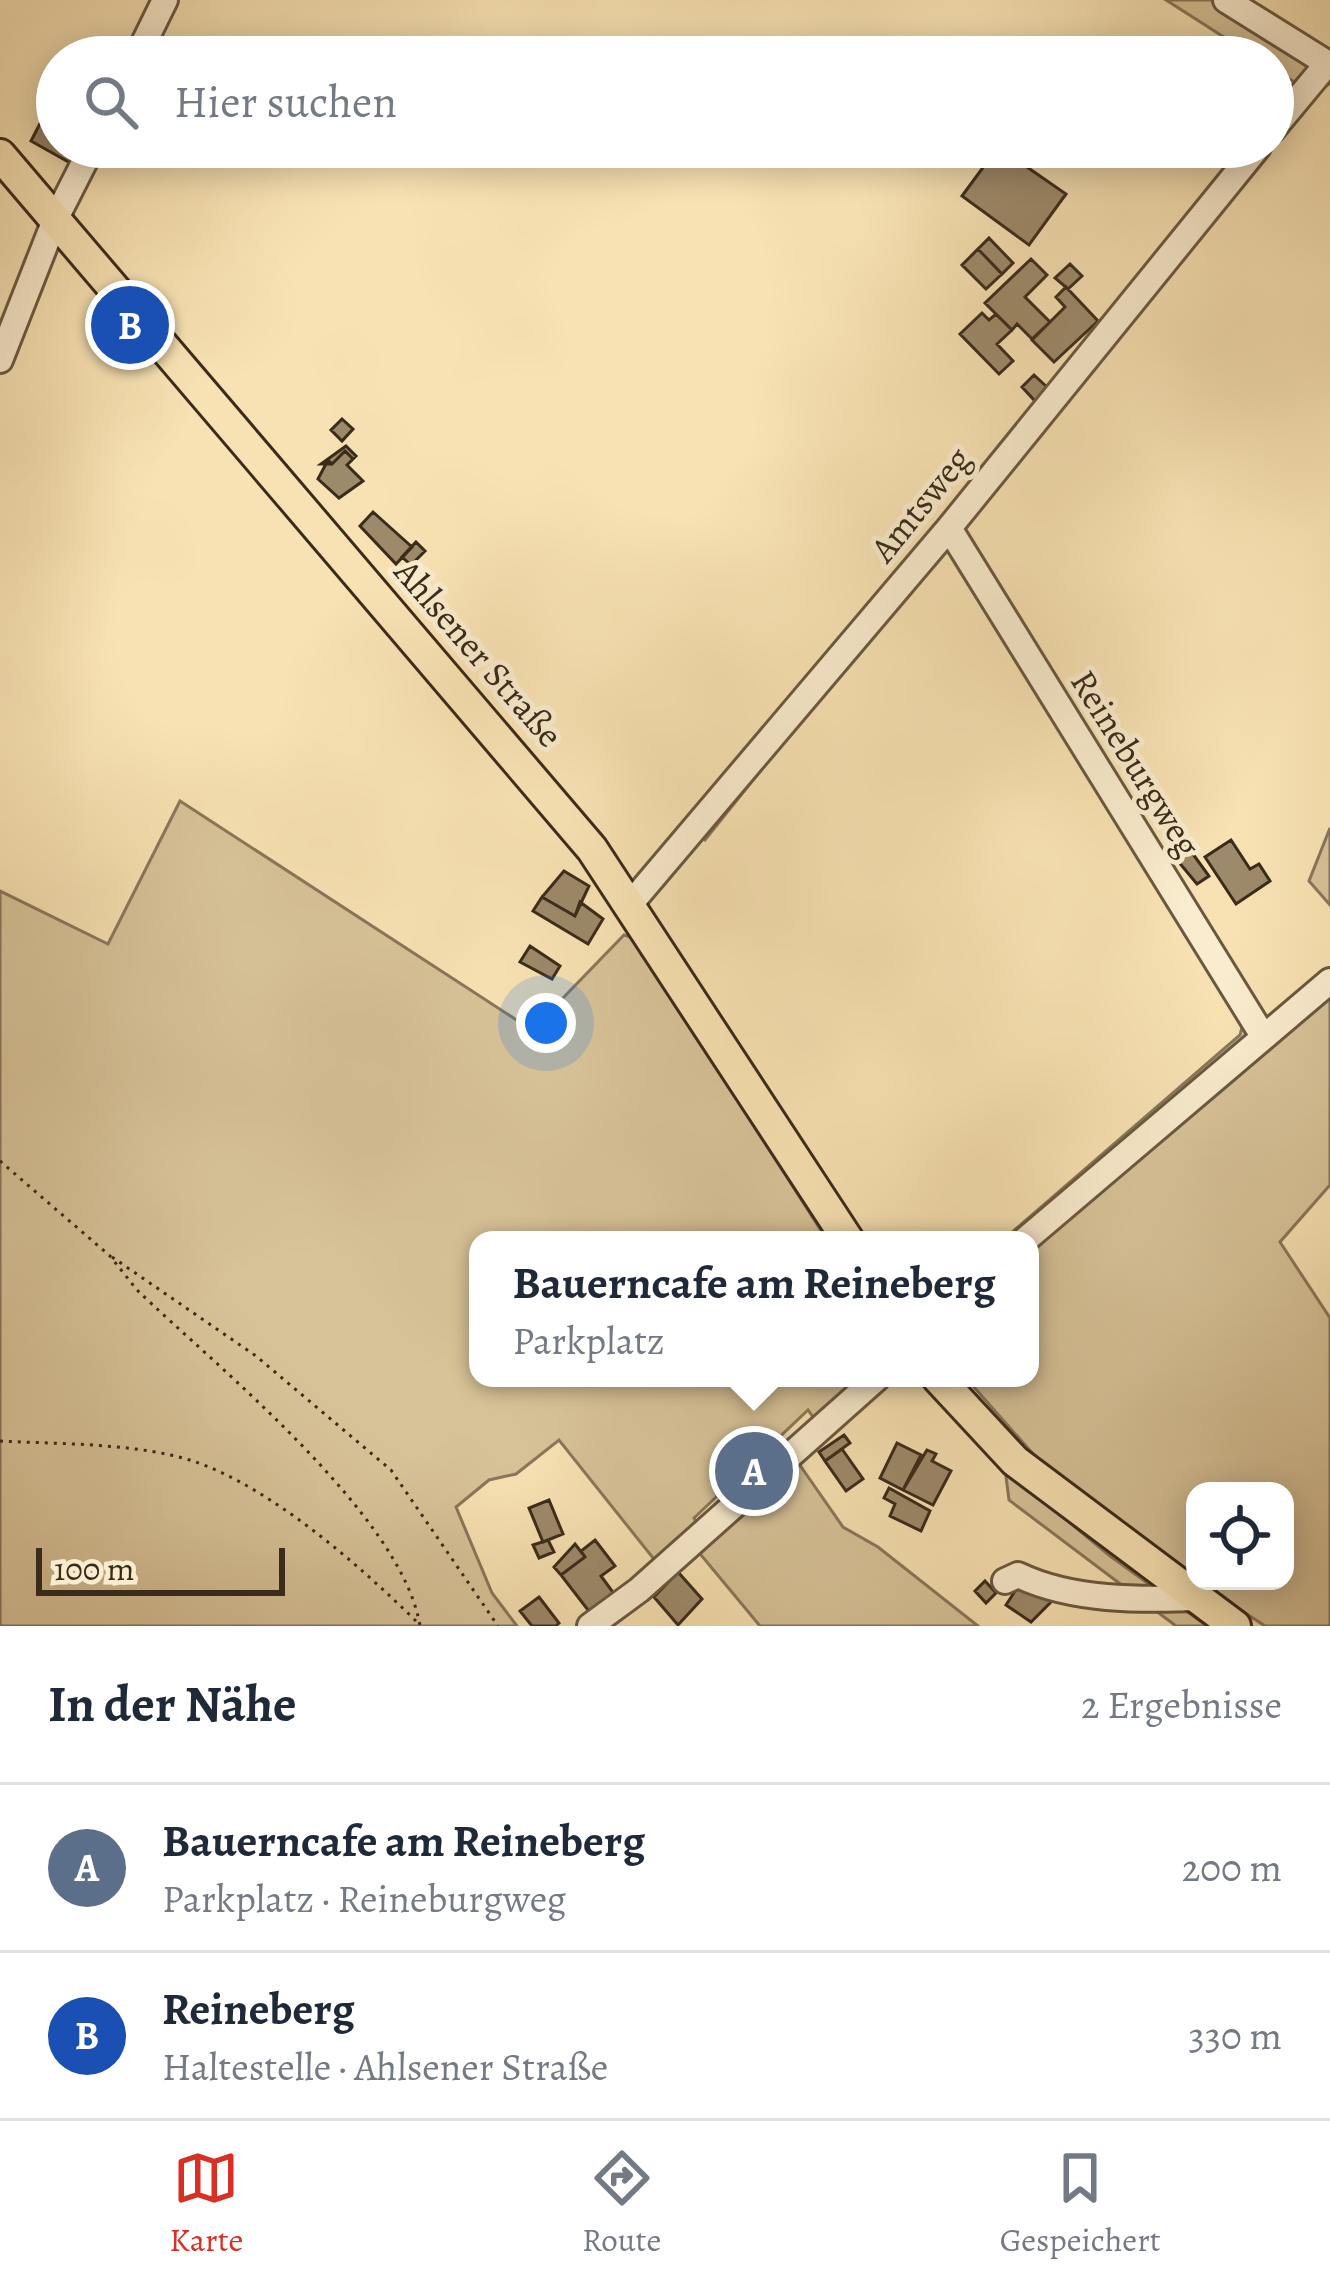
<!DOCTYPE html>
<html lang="de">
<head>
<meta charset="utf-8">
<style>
  body { margin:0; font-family:Alegreya,serif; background:#f6f6f7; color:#1f2937 }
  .controls { position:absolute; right:36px; bottom:36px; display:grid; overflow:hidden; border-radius:24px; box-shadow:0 6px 30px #0003 }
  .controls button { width:108px; height:108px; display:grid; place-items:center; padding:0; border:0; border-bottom:3px solid #e0e1e3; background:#fff; color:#1f2937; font:60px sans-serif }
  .scale { position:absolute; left:36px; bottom:30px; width:249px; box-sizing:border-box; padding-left:12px; border:6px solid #3a2b1a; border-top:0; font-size:33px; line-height:42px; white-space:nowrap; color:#3a2b1a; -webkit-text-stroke:9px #faecce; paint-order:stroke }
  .you { position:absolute; left:546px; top:1023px; width:42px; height:42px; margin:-30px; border:9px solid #fff; border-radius:50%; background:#1a73e8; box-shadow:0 0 0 18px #1a73e833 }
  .badge { display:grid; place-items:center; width:78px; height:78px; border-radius:50%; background:#d93025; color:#fff; font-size:39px; font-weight:700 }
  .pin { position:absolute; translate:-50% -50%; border:6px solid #fff; box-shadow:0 3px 12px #0006 }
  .popup { position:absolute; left:469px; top:1231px; width:570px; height:156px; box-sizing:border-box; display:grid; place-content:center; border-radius:24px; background:#fff; filter:drop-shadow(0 3px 9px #0005); font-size:39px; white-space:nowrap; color:#747a83 }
  .popup b { font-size:45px; color:#1f2937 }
  .popup::after { content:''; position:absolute; left:50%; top:100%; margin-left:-24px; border:24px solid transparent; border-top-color:#fff }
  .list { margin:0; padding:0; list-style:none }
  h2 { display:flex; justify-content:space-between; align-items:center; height:156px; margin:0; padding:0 48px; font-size:51px }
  h2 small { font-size:39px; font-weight:400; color:#747a83 }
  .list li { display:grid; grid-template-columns:78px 1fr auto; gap:36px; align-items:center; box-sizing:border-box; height:168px; padding:0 48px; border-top:3px solid #e0e1e3 }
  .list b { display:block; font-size:45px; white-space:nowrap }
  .list p { margin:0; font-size:39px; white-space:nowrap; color:#747a83 }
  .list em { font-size:39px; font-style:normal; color:#747a83 }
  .icon { flex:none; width:66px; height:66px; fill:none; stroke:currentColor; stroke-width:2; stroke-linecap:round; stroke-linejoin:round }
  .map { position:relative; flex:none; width:1330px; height:1626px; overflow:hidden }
  .search { position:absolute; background:#fff; box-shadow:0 6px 30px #0003; left:36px; right:36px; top:36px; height:132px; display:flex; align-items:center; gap:30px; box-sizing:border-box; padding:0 42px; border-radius:66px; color:#747a83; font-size:45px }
  .sheet { height:492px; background:#fff }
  nav { display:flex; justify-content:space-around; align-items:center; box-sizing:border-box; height:168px; border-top:3px solid #e0e1e3; background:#fff; font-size:33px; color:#747a83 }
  nav a { display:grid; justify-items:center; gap:6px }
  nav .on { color:#d93025 }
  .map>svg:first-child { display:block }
  .green { fill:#d8c399; stroke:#89775a; stroke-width:3 }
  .building { fill:#9d8a6a; stroke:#3a2b1a; stroke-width:3 }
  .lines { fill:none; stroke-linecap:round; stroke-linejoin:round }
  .minor-casing { stroke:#6a5940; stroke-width:30 }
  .major-casing { stroke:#3a2b1a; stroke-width:36 }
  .path { stroke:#3a2b1a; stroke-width:3; stroke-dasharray:3 6; stroke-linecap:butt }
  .minor { stroke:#faecce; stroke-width:24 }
  .major { stroke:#f8e2b3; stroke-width:30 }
  .labels { text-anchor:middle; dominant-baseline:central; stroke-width:10; stroke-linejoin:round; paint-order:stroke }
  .street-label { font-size:36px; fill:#3a2b1a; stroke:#faecce }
</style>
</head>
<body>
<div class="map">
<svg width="1330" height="1626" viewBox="0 0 1330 1626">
  <rect width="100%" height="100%" fill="#f8e2b3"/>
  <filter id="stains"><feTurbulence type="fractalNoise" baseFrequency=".00167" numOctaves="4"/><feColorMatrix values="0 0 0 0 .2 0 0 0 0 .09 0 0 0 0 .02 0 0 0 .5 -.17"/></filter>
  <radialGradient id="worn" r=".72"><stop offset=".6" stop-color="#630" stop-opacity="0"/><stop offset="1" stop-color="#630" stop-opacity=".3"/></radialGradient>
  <path class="green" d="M1166,0H1246L1330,52V84L1322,87L1273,146V114L1296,83L1273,69V57H1255Z
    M1247,147H1272L963,521L960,535L1258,1012L1270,1019L1330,991V1185L1280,1242L1330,1318V1626H1265L1197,1581H1285V1491H1195V1580L1049,1472L966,1378H1030V1240H1003L1240,1035L1242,1027L954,549L945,546L935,553L705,840L690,829Z
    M180,801L532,1030L624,935L634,938L827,1240H478V1378H867L818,1424L808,1410L694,1518L700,1529L657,1563L559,1440L516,1474L489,1480L456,1507L492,1593L517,1626H0V891L108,944Z
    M1330,828V905L1309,881Z
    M797,1461L843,1527L878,1547L978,1626H760L696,1549Z
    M1005,1469L1110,1556L1207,1626H1176L1009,1500Z"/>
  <path class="building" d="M48,108L57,113V147H80L72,164L31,141Z
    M998,147L1066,194L1029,245L962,196Z
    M989,238L1013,263L1002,274L978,249Z
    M978,249L1002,274L986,289L962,265Z
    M1031,259L1047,275L1025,297L1050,322L1032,339L1017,324L1012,330L985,303Z
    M1070,264L1082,276L1068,289L1055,278Z
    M1066,287L1098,321L1054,362L1032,340L1065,307L1056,297Z
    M982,313L989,320L996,314L1012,330L997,344L1013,361L999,374L960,334Z
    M1034,375L1048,388L1035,401L1022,387Z
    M342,419L353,429L342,441L331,430Z
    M346,446L356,456L353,459L345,451L332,464H321Z
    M345,451L353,459L347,465L363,481L339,498L318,479L328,460L332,464Z
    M373,512L412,547L396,564L360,526Z
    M416,542L425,551L411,565L402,557Z
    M1184,836L1193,848L1175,861L1166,848Z
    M1231,840L1250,869L1259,864L1270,881L1236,904L1205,857Z
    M1190,850L1209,876L1197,884L1177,860Z
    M564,871L589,886L575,916L542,897Z
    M542,897L575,916L580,902L603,919L588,944L533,911Z
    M530,946L560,966L552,979L520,962Z
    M844,1435L850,1443L825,1461L819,1452Z
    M897,1443L921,1455L903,1490L880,1478Z
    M842,1449L863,1479L846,1491L825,1461Z
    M927,1450L936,1454L932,1461L951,1471L933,1505L903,1490Z
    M889,1488L930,1511L921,1531L890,1516L895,1504L884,1498Z
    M549,1500L563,1534L543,1542L529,1508Z
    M548,1540L554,1552L539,1558L533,1545Z
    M595,1540L615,1566L601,1576L615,1595L591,1614L561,1575L585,1557L581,1551Z
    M575,1544L585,1557L561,1575L554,1567Z
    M678,1572L702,1599L678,1625L654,1597Z
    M985,1581L996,1593L986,1603L975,1591Z
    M1021,1582L1051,1602L1031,1622L1006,1605Z
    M539,1597L559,1623L556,1626H532L520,1611Z"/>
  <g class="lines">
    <g class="minor-casing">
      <path id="minor" d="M1226,0L1330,65
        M137,57L165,0
        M1273,129L1327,64
        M0,360L55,220L92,147
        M949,528L1263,1036
        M632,902L949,528L1258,147
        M1025,1240L1330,981
        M1005,1581L1018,1575C1072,1601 1140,1600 1199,1598
        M590,1626L639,1590L877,1378"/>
    </g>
    <g class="major-casing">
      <path id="major" d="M0,155L592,849L848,1240
        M938,1378L1015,1461L1235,1626"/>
    </g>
    <path class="path" d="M0,1161L110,1256L137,1290C217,1367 402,1515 420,1626
      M112,1257L256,1356L391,1470L498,1626
      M0,1441C58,1444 119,1443 175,1456C258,1475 357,1563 417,1622"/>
    <use href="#minor" class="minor"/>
    <use href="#major" class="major"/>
  </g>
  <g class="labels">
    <g class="street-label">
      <text transform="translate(920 504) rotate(-51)">Amtsweg</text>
      <text transform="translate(479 653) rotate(49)">Ahlsener Straße</text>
      <text transform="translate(1136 763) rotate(58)">Reineburgweg</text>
    </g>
  </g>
  <rect width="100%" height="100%" filter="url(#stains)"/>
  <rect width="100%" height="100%" fill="url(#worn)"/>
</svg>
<div class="controls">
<button><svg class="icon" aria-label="locate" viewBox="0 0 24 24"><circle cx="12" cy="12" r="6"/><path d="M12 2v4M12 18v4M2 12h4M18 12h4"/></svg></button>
</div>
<div class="scale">100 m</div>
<div class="you"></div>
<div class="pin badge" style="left:754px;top:1471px;background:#5c6f8a">A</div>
<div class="popup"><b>Bauerncafe am Reineberg</b>Parkplatz</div>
<div class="pin badge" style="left:130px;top:325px;background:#1a4fb4">B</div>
<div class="search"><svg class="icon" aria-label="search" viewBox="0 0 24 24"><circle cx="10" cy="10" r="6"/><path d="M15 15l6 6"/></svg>Hier suchen</div>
</div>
<section class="sheet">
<h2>In der Nähe<small>2 Ergebnisse</small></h2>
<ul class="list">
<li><span class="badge" style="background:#5c6f8a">A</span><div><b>Bauerncafe am Reineberg</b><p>Parkplatz · Reineburgweg</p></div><em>200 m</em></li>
<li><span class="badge" style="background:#1a4fb4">B</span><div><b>Reineberg</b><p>Haltestelle · Ahlsener Straße</p></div><em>330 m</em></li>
</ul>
</section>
<nav>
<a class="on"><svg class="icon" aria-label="map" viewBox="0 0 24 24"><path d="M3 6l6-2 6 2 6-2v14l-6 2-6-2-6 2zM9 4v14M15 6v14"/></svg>Karte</a>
<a><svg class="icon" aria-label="directions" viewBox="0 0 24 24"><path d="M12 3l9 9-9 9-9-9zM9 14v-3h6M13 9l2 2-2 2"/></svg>Route</a>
<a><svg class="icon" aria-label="saved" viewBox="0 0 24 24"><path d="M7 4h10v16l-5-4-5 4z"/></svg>Gespeichert</a>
</nav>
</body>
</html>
